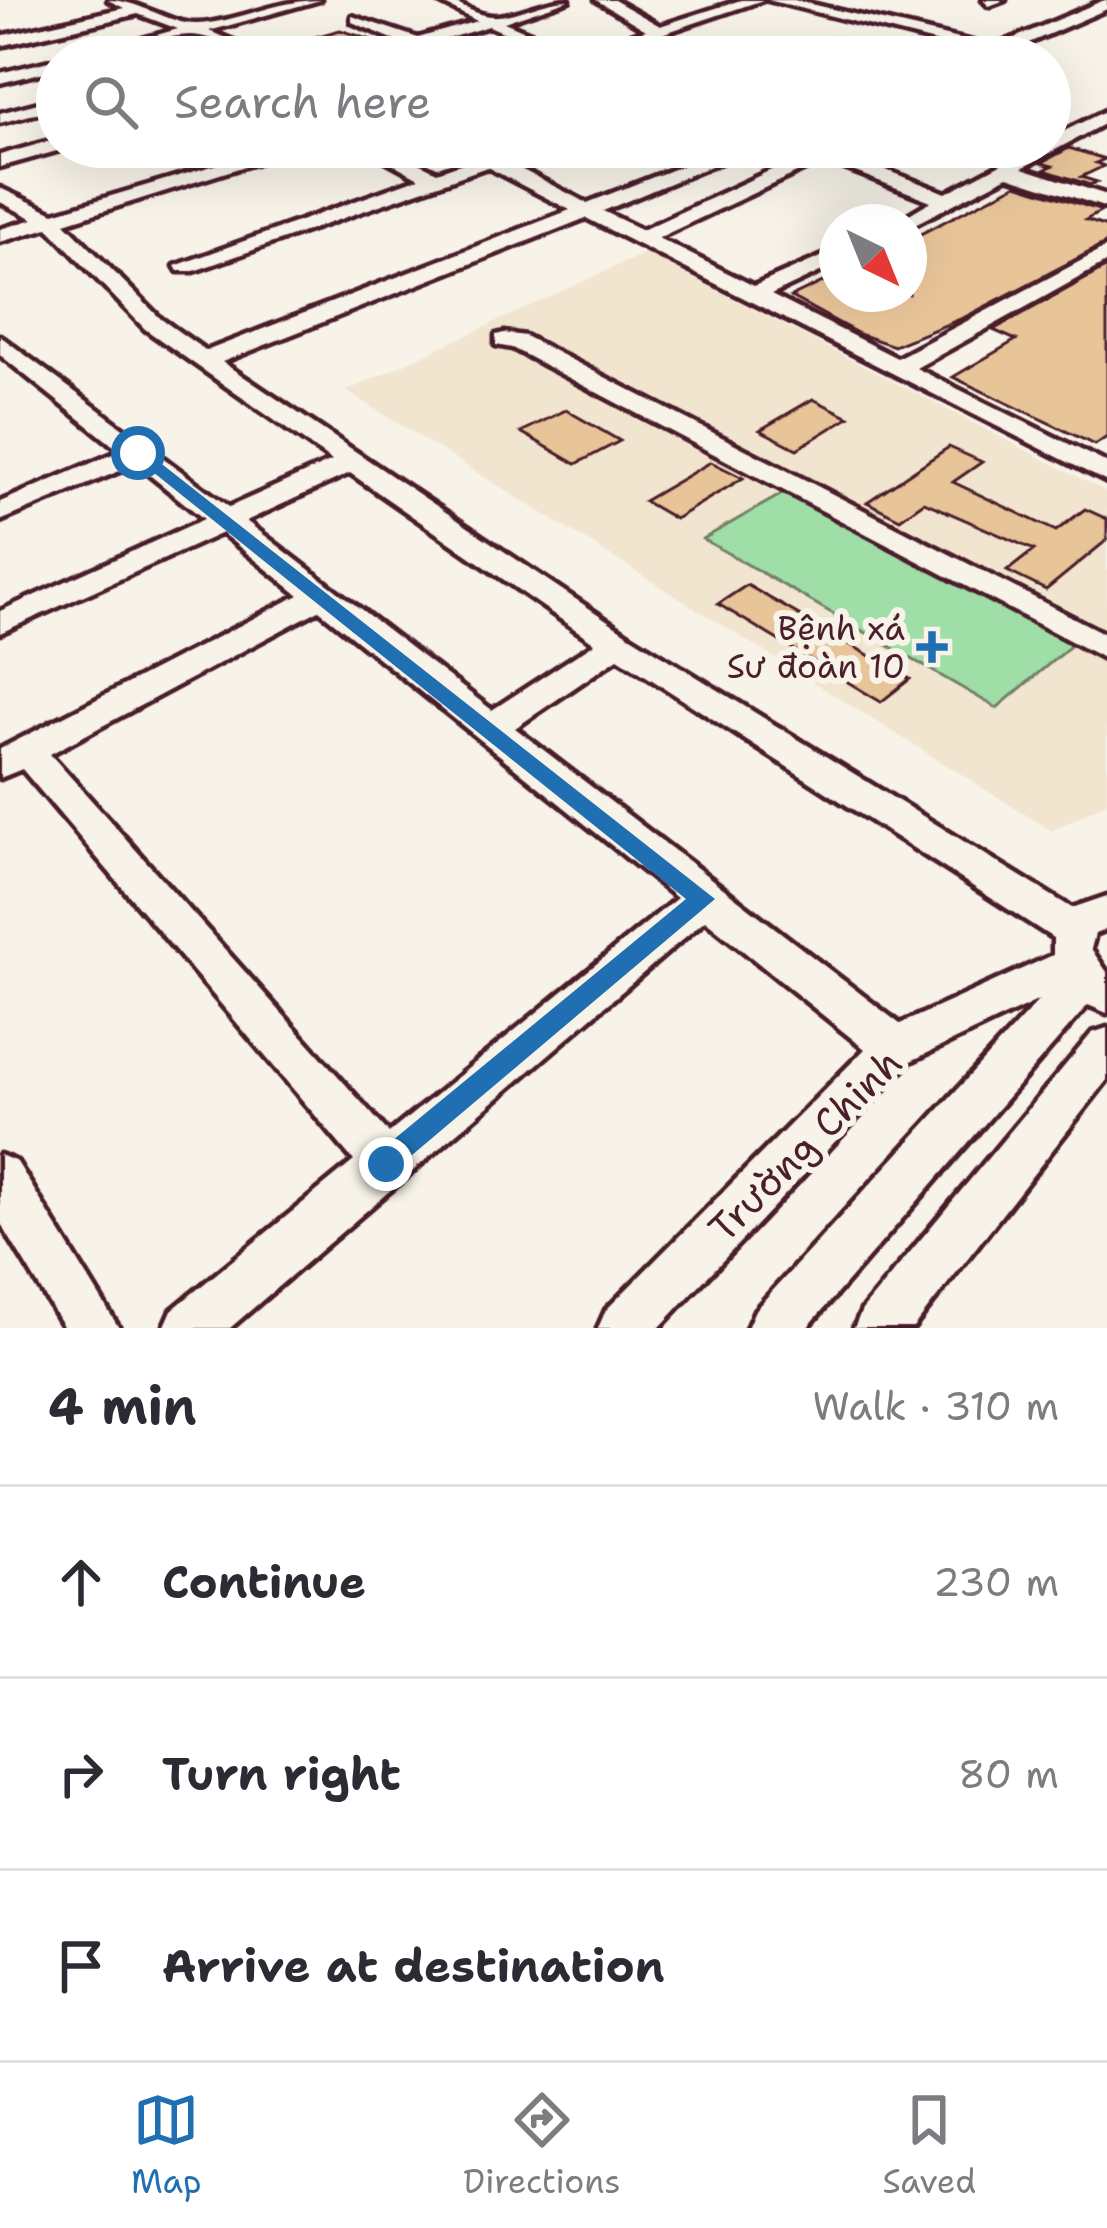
<!DOCTYPE html>
<html lang="en">
<head>
<meta charset="utf-8">
<style>
  body { margin:0; font-family:"Shantell Sans",sans-serif; background:#f7f7f7; color:#2b2b33 }
  .compass { position:absolute; left:819px; top:204px; width:108px; height:108px; border-radius:50%; background:#fff; box-shadow:0 12px 48px #0002; rotate:137deg }
  .stop { position:absolute; width:36px; height:36px; margin:-27px; border:9px solid #1f6fb2; border-radius:50%; background:#fff }
  .stop.end { background:#1f6fb2; border-color:#fff; box-shadow:0 3px 12px #0008 }
  .list { margin:0; padding:0; list-style:none }
  h2 { display:flex; justify-content:space-between; align-items:center; height:156px; margin:0; padding:0 48px; font-size:51px }
  h2 small { font-size:39px; font-weight:400; color:#7c7c81 }
  .list li { display:grid; grid-template-columns:78px 1fr auto; gap:36px; align-items:center; box-sizing:border-box; height:192px; padding:0 48px; border-top:3px solid #e1e1e2 }
  .list b { display:block; font-size:45px; white-space:nowrap }
  .list em { font-size:39px; font-style:normal; color:#7c7c81 }
  .icon { flex:none; width:66px; height:66px; fill:none; stroke:currentColor; stroke-width:2; stroke-linecap:round; stroke-linejoin:round }
  .map { position:relative; flex:none; width:1107px; height:1328px; overflow:hidden }
  .search { position:absolute; background:#fff; box-shadow:0 12px 48px #0002; left:36px; right:36px; top:36px; height:132px; display:flex; align-items:center; gap:30px; box-sizing:border-box; padding:0 42px; border-radius:66px; color:#7c7c81; font-size:45px }
  .sheet { height:732px; background:#fff }
  nav { display:flex; justify-content:space-around; align-items:center; box-sizing:border-box; height:168px; border-top:3px solid #e1e1e2; background:#fff; font-size:33px; color:#7c7c81 }
  nav a { display:grid; justify-items:center; gap:6px }
  nav .on { color:#1f6fb2 }
  .map>svg:first-child { display:block }
  .built { fill:#f2e5d0 }
  .green { fill:#9fdfa7; stroke:#747f69; stroke-width:3 }
  .building { fill:#e8c499; stroke:#4a1f2b; stroke-width:3 }
  .lines { fill:none; stroke-linecap:round; stroke-linejoin:round }
  .minor-casing { stroke:#4a1f2b; stroke-width:9 }
  .minor { fill:#f7f3e8; fill-rule:evenodd }
  .route { fill:#1f6fb2 }
  .poi-dot { fill:#1f6fb2; stroke:#f7f3e8; stroke-width:4.5 }
  .labels { text-anchor:middle; dominant-baseline:central; stroke-width:12; stroke-linejoin:round; paint-order:stroke }
  .poi-label { font-size:33px; fill:#4a1f2b; stroke:#f7f3e8; text-anchor:end }
  .near-street-label { font-size:39px; fill:#4a1f2b; stroke:#f7f3e8 }
</style>
</head>
<body>
<div class="map">
<svg width="1107" height="1328" viewBox="0 0 1107 1328">
  <rect width="100%" height="100%" fill="#f7f3e8"/>
  <filter id="ink" filterUnits="userSpaceOnUse"><feTurbulence type="fractalNoise" baseFrequency=".00833" numOctaves="2"/><feDisplacementMap in="SourceGraphic" scale="24" xChannelSelector="R" yChannelSelector="G"/><feConvolveMatrix kernelMatrix="1 2 1 2 8 2 1 2 1" color-interpolation-filters="sRGB"/></filter>
  <g filter="url(#ink)">
    <path class="built" d="M645,253L1107,492V802L1052,831L346,391Z"/>
    <path class="green" d="M789,490L1075,642L997,708L703,539Z"/>
    <path class="building" d="M340,30L384,44L358,57H276L268,50Z
      M1069,148L1105,159L1096,163L1104,166L1081,177L1097,182L1090,185L1044,170L1052,166L1041,163Z
      M1017,184L1102,211L1086,220L1107,227V243L963,318L894,346L859,334L791,297L823,282L837,288V294H909V240Z
      M1107,267V437L1095,445L953,377L1016,340L993,330Z
      M813,399L849,417L797,449L760,430Z
      M566,410L620,441L576,464L521,432Z
      M949,447L982,462L953,482L1056,531L1085,509L1107,519V540L1046,590L1007,571L1034,550L924,502L900,519L867,502Z
      M711,462L743,478L675,519L644,501Z
      M747,585L910,679L881,702L718,604Z"/>
    <g class="lines">
      <g class="minor-casing">
        <path id="minor" d="M108,0C140,0 172,26 199,24C240,21 278,0 320,0L209,31L272,57C243,57 217,35 190,35C152,36 117,57 78,57L178,29L138,14L0,46V36L124,8Z
          M435,0C459,0 472,15 491,16C513,18 543,0 569,0L504,22L575,52L646,30L596,0H614L660,26L741,0H763L593,57H559L489,26L387,57H362L402,43L352,22V16L418,38L477,21Z
          M768,0H794L993,47L1102,1L1107,0V9L996,57H974L979,53Z
          M983,0H1005L989,6Z
          M836,40L844,45L842,48L815,57H791Z
          M57,59V69L0,83V73Z
          M57,98V108L0,123V113Z
          M1107,110V122L1022,168L1107,195V208L1008,176L909,227V222H896L931,201L824,160L658,238L754,286L837,250V264L771,295L897,358L1107,247V262L916,368L1107,463V482L586,218L222,362L629,635L1072,908L1107,896V929L1095,934L1091,949L1107,972V1013L1088,1005L807,1328H747L755,1310L1039,1000L911,1061L659,1328H598L606,1310L865,1049L705,920L230,1328H164L172,1310L354,1161L22,769L0,778V749L299,595L222,533L0,633V611L204,519L136,464L0,521V502L120,451L0,355V336L229,507L332,461L145,329L48,228L0,242V229L34,219L0,202V188L54,213L276,147H305L65,223L161,319L206,351L570,210L487,167L194,271H178L175,266L419,178L362,147H386L437,172L472,160L453,147H476L490,154L509,147H536L505,161L587,203L730,147H756L603,211L642,230L808,153L799,147H825L946,193L1033,147H1050V138ZM350,473L595,643L492,710L246,521ZM319,610L677,898L389,1133L50,754ZM618,658L1053,938V955L900,1024L515,728Z
          M57,139V147L64,149L0,167V155Z
          M504,333L525,336L1107,635V660L512,348L496,345V335Z
          M1107,1028V1080L913,1328H854L862,1310L1092,1033Z
          M0,1155L17,1162L119,1328H64L0,1222Z"/>
      </g>
      <use href="#minor" class="minor"/>
    </g>
  </g>
  <path class="route" d="M133,450H144L715,899L386,1177L376,1173L372,1164L376,1154L686,899L133,456Z"/>
  <path class="poi-dot" d="M926 629h12v12h12v12h-12v12h-12v-12h-12v-12h12z"/>
  <g class="labels">
    <g class="poi-label">
      <text x="905" y="628">Bệnh xá<tspan x="905" dy="38">Sư đoàn 10</tspan></text>
    </g>
    <g class="near-street-label">
      <text transform="translate(805 1145) rotate(-45)">Trường Chinh</text>
    </g>
  </g>
</svg>
<svg class="compass" viewBox="-18 -18 36 36"><path d="M0-13l5 13h-10z" fill="#e53935"/><path d="M0 13l5-13h-10z" fill="#7c7c81"/></svg>
<div class="stop" style="left:138px;top:453px"></div>
<div class="stop end" style="left:386px;top:1164px"></div>
<div class="search"><svg class="icon" aria-label="search" viewBox="0 0 24 24"><circle cx="10" cy="10" r="6"/><path d="M15 15l6 6"/></svg>Search here</div>
</div>
<section class="sheet">
<h2>4 min<small>Walk · 310 m</small></h2>
<ul class="list">
<li><svg class="icon" aria-label="ahead" viewBox="0 0 24 24"><path d="M12 20V5M6 11l6-6 6 6"/></svg><div><b>Continue</b></div><em>230 m</em></li>
<li><svg class="icon" aria-label="right" viewBox="0 0 24 24"><path d="M7 20v-9h11M14 6l5 5-5 5"/></svg><div><b>Turn right</b></div><em>80 m</em></li>
<li><svg class="icon" aria-label="arrive" viewBox="0 0 24 24"><path d="M6 21V4h12l-3 4 3 4H6"/></svg><div><b>Arrive at destination</b></div></li>
</ul>
</section>
<nav>
<a class="on"><svg class="icon" aria-label="map" viewBox="0 0 24 24"><path d="M3 6l6-2 6 2 6-2v14l-6 2-6-2-6 2zM9 4v14M15 6v14"/></svg>Map</a>
<a><svg class="icon" aria-label="directions" viewBox="0 0 24 24"><path d="M12 3l9 9-9 9-9-9zM9 14v-3h6M13 9l2 2-2 2"/></svg>Directions</a>
<a><svg class="icon" aria-label="saved" viewBox="0 0 24 24"><path d="M7 4h10v16l-5-4-5 4z"/></svg>Saved</a>
</nav>
</body>
</html>
